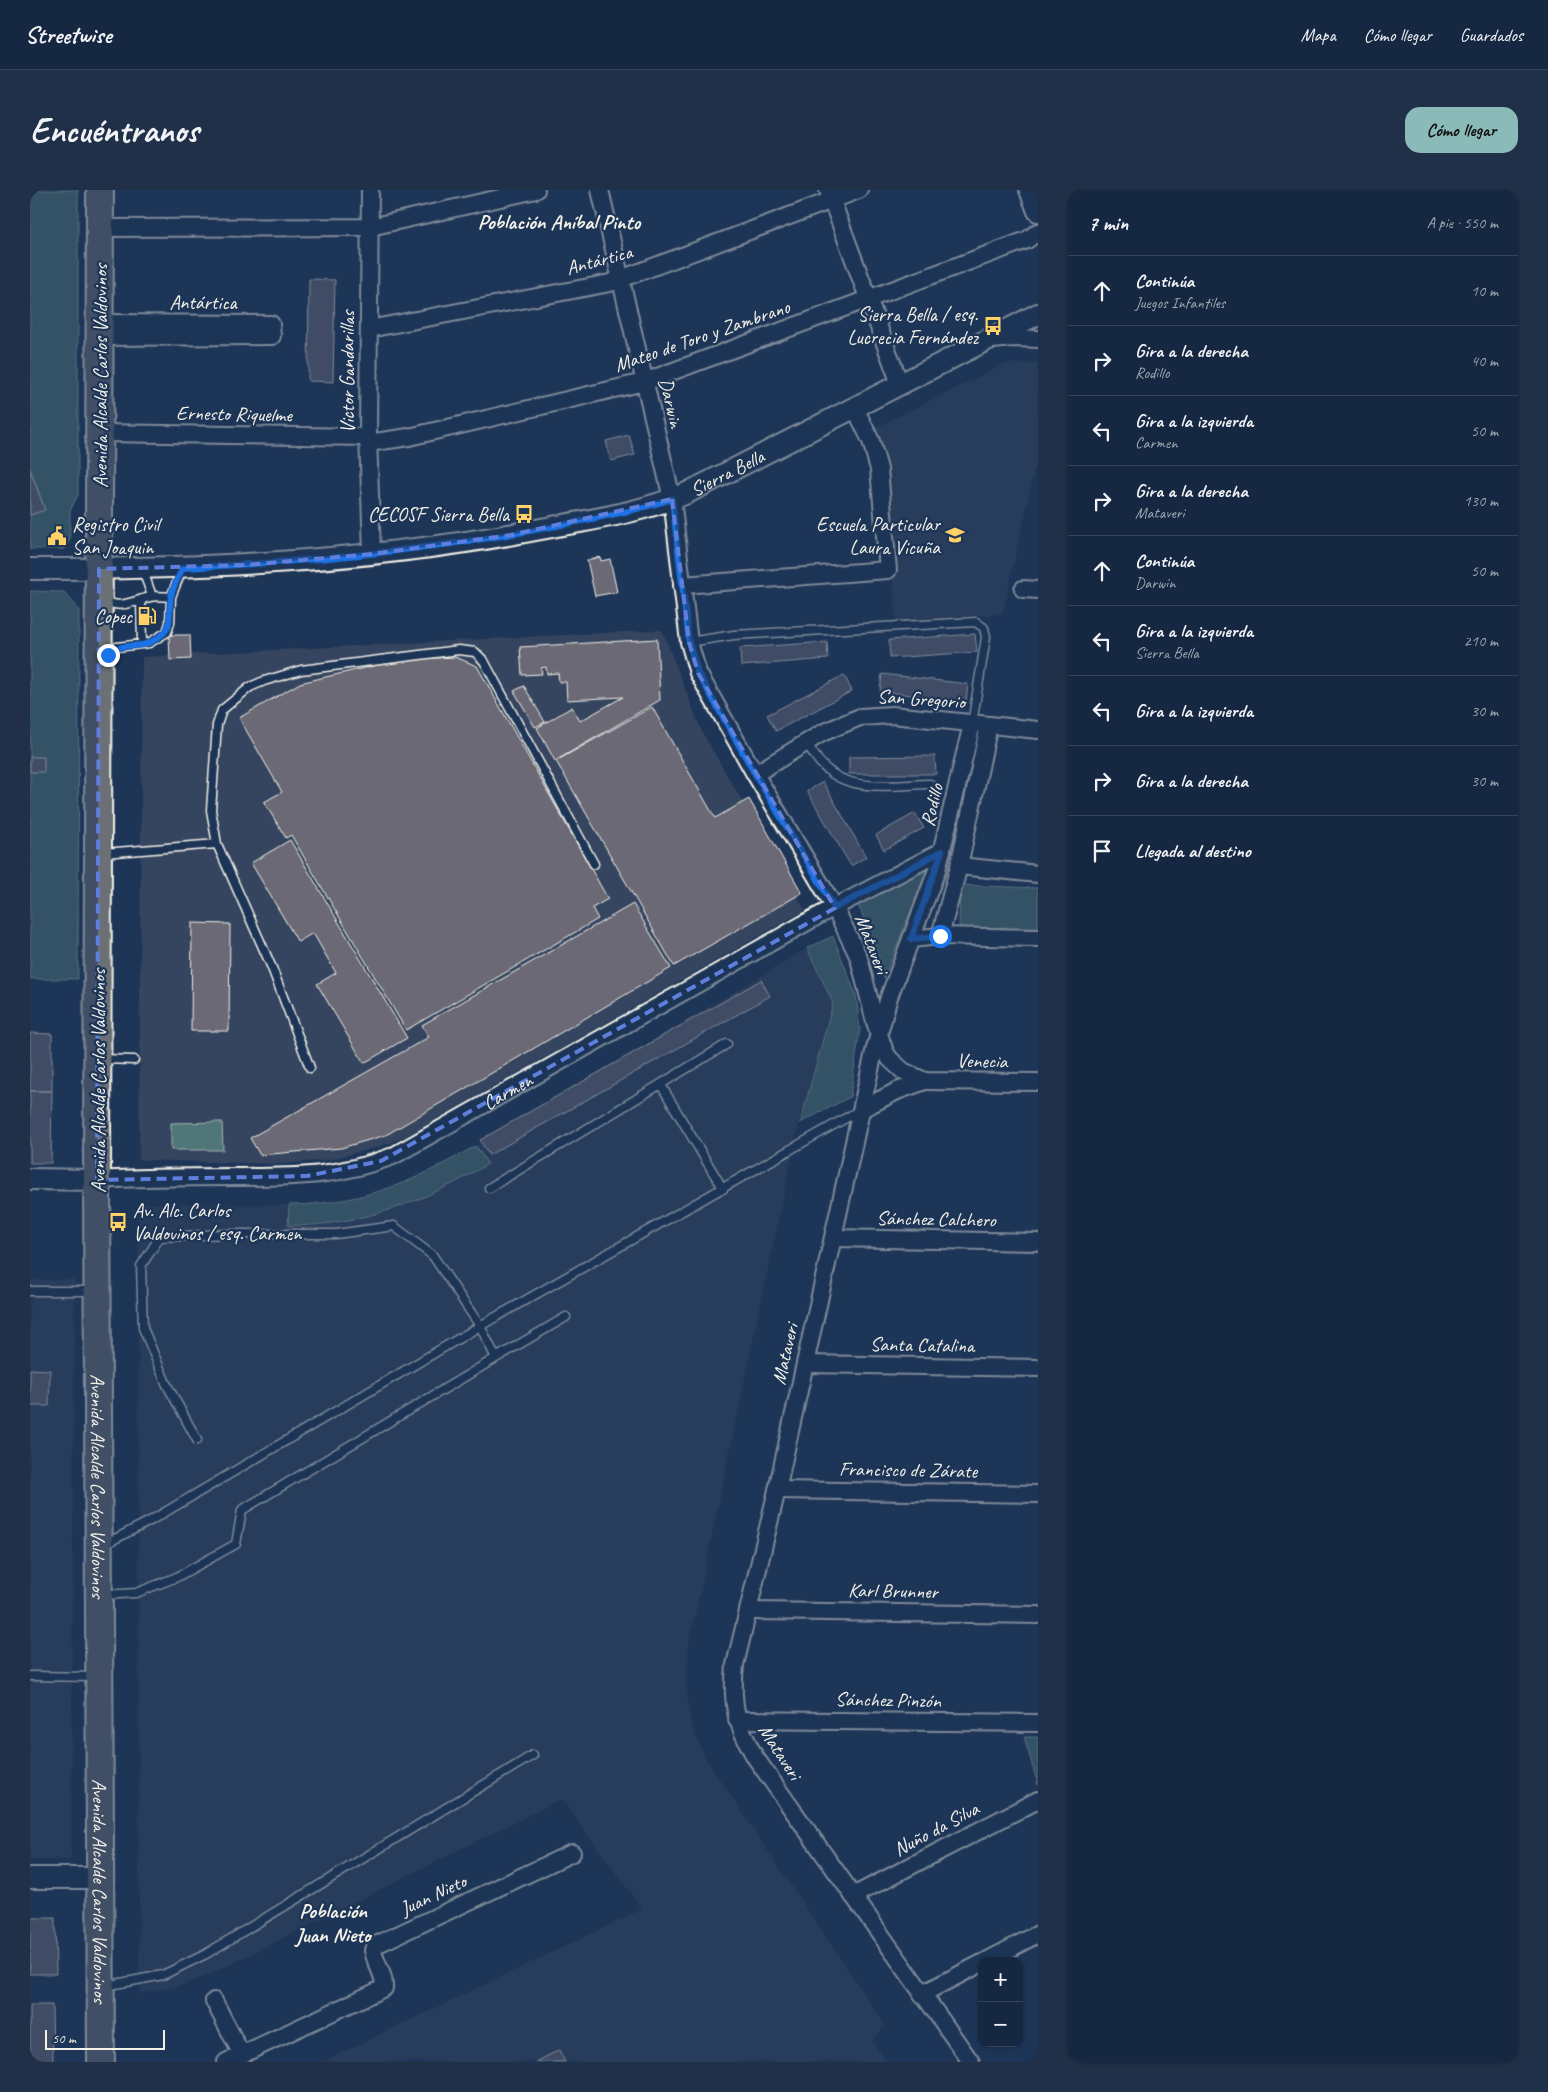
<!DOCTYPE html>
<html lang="es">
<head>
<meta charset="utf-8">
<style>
  body { margin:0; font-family:Caveat,sans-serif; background:#1f3048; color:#f1f3f6 }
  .controls { position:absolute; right:15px; bottom:15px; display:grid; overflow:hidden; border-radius:10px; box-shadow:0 1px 4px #0004 }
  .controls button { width:45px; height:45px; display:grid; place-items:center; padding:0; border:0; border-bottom:1px solid #35445a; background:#162841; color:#f1f3f6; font:25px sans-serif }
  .scale { position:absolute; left:15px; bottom:12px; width:120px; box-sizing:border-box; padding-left:5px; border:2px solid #f4f1e8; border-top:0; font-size:14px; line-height:18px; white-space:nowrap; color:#f4f1e8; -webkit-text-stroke:4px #1d3557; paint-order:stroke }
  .stop { position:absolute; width:15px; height:15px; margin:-11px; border:4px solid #1a73e8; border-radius:50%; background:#fff }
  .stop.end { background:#1a73e8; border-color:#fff; box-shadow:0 1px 5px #0008 }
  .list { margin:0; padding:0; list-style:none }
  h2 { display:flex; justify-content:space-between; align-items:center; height:65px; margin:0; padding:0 20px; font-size:21px }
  h2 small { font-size:16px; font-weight:400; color:#9ea6b1 }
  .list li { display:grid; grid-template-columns:32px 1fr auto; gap:15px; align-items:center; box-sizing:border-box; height:70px; padding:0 20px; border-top:1px solid #35445a }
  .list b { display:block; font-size:19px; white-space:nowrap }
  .list p { margin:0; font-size:16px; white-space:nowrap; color:#9ea6b1 }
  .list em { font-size:16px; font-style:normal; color:#9ea6b1 }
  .icon { flex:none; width:28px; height:28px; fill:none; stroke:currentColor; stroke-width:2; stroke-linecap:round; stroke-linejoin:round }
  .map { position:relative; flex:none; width:1008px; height:1872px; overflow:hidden; border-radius:15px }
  header { display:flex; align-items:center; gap:30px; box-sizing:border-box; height:70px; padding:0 25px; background:#162841; border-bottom:1px solid #35445a }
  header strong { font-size:24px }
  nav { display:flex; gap:28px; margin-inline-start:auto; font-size:18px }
  .intro { display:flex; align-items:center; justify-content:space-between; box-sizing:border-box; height:120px; padding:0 30px }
  h1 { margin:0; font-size:35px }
  .button { padding:12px 22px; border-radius:15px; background:#8bbbb9; color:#111; font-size:18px; font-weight:700 }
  main { display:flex; gap:30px; padding:0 30px }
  aside { flex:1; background:#162841; border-radius:15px; box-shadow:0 1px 4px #0004 }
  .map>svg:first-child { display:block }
  .built { fill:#344560 }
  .green { fill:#517679; stroke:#a2b4b0 }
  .building { fill:#6b6974; stroke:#f4f1e8 }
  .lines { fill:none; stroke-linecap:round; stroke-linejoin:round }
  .service-casing { stroke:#f4f1e8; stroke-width:11 }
  .minor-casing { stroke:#f4f1e8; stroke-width:20 }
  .tertiary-casing { stroke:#f4f1e8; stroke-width:24 }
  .primary-casing { stroke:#f4f1e8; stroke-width:30 }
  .service { stroke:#1d3557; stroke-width:8 }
  .minor { stroke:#1d3557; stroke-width:16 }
  .tertiary { stroke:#1d3557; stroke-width:20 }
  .primary { stroke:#6a7074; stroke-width:26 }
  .route { stroke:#1a73e8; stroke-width:6 }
  .marked { fill:none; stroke:#5e7fdd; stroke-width:4; stroke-dasharray:10 6; stroke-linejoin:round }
  .labels { text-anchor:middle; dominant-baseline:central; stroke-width:4.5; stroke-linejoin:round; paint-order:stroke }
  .street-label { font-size:20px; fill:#f4f1e8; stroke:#1d3557 }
  .poi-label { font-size:20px; fill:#f4f1e8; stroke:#1d3557; text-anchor:end }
  .neighbourhood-label { font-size:21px; font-weight:bold; fill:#f4f1e8; stroke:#1d3557 }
</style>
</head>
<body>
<header>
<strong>Streetwise</strong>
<nav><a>Mapa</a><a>Cómo llegar</a><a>Guardados</a></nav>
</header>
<div class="intro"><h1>Encuéntranos</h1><a class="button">Cómo llegar</a></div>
<main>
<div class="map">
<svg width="1008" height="1872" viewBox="0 0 1008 1872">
  <rect width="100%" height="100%" fill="#1d3557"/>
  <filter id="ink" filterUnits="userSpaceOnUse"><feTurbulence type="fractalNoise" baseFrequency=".02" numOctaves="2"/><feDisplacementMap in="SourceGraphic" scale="10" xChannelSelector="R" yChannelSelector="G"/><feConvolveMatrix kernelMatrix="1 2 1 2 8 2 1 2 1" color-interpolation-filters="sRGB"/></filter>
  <g filter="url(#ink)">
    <path class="built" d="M976,173L1008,174V265L973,424L866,431L853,266L842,239Z
      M632,440L672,542L775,720L375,947L349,957L298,970L252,974L109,970L112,467Z
      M777,758L803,812L769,933L659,1455L656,1494L661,1533L675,1567L856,1836L842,1850L857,1872H292L612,1719L531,1609L184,1783L150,1796L109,1804L108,1013L259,1015L258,1036L298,1034L379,1014L422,994L458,975L446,956Z
      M45,1089L41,1670H0V1090Z"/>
    <path class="green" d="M0,0H48V305L40,321V349L34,359H0Z
      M0,401L34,402L49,419L48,789H0Z
      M897,680L854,788L845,755L828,715Z
      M930,695L1008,698V742L929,739Z
      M803,746L826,805L830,839L820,907L770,933L803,813L777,758Z
      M192,932L193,960H141V933Z
      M446,956L458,974C397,1011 330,1036 258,1036L259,1015C302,1015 350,1004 389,986C408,977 427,966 446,956Z
      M994,1547H1008V1595Z"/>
    <path class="building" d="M279,89L305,90L303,192L278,191Z
      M599,245L605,265L581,271L576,251Z
      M0,279L15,320L0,325Z
      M570,367L571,371L580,369L587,402L565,406L557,370Z
      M945,444L947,462L860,468L859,450Z
      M139,445H160L161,469L140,470Z
      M627,449L630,510L525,571L507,538L542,517L550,531L593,507L537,510L536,492H529L528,483L517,484L516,477L511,478L512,484L492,485L490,457Z
      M797,452L798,469L711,476L710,458Z
      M425,467L447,476L578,709L562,718L568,729L376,840L261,645L256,648L234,612L252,602L209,528L270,493L369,470Z
      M852,484L938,494L936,512L850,501Z
      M814,485L822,501L746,541L737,525Z
      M494,496L515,532L505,537L484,501Z
      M622,517L685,628L719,609L772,703L644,776L526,571Z
      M905,566L906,584H819V567Z
      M0,567H14V582H0Z
      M793,592L836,667L821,676L777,601Z
      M885,623L894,638L854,660L846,645Z
      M260,650L377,848L334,873L287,794L306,783L283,743L268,752L221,673Z
      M603,714L641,778L356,945L311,958L230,965L220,948L399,847L392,835Z
      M162,733L200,734L199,841H161Z
      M731,790L740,806L459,965L450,950Z
      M0,843L22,844V901H0Z
      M0,901H22L21,973H0Z
      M0,1179L20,1180L19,1216H0Z
      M0,1728H25L26,1784H0Z
      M0,1815H22L23,1871H0Z
      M529,1860L535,1872H506Z"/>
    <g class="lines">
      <g class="service-casing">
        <path id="service" d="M112,378L122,406
          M74,408C86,422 106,410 120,407C127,405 134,407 141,407
          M111,410L112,454
          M659,452L704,445L946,432L954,438L956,447L942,534
          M76,467L87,457L119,453L137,442L140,433L141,407L152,379
          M777,552C802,607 850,595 900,594
          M187,654L242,778L280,878
          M73,663L187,654L181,620L187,535L192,520L220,497L234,491L271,480L429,460L445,462L454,471L564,674
          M72,869L104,870
          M631,895L693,999
          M459,998L697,854
          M0,1101H63
          M167,1250L136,1193L113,1138L111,1076L130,1047L197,1044H306L364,1036L403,1066L450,1136L466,1168
          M73,1355L120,1331L450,1136L830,920
          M74,1405L106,1403L147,1387L206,1354L212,1320L466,1168L536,1127
          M0,1486L65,1487
          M75,1796L133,1785L176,1764L503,1565"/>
      </g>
      <g class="minor-casing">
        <g id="minor">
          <path d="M340,0L338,244L342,364"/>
          <path d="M570,0L642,309L659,452L668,483L725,584L805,718L829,768L845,832L855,862L860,869L873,881L895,891L1008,892"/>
          <path d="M798,0L870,194"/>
          <path d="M70,38L340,37L506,0"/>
          <path d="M70,133L241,134L242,146L70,147"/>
          <path d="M339,139L580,93L829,0"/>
          <path d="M963,150L982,148L1008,149"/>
          <path d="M70,243L338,247"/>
          <path d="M338,253L379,247L614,192L997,50L1008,42"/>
          <path d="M652,395L858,380L849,279L841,251L825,218"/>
          <path d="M993,399L1008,400"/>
          <path d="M725,584L792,543L830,527L862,525L1008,540"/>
          <path d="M929,676L1008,684"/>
          <path d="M910,746L929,676L959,535"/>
          <path d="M881,749L910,746L1008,748"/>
          <path d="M832,919L867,901L895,891"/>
          <path id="s1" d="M67,990C115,987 162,987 209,987C266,987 309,987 363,966L786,727L912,661"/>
          <path d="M803,1048L1008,1052"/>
          <path d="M775,1174L1008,1178"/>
          <path d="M747,1300L1008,1304"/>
          <path d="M718,1421L1008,1425"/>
          <path d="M707,1530L1008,1533"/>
          <path d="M823,1706L1008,1610"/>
          <path d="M956,1771L1008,1744"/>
          <path d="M892,1804L952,1773"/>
          <path d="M184,1811L212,1865"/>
          <path d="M196,1872L354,1798C355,1784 345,1774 343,1760L348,1754L542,1663"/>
          <path d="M941,1872L725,1567C706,1533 701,1515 705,1475L747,1300L844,862L859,807L907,680L942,534"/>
        </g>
      </g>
      <g class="tertiary-casing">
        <g id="tertiary">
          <path d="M1000,0L1008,21"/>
          <path id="s2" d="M0,379C171,379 342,372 511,339C559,330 611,323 657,303L1008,124"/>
          <path d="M0,989L67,990"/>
          <path d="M0,1688H70"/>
        </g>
      </g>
      <g class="primary-casing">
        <g id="primary">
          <path id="s3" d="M70,0L67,990L71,1872"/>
        </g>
      </g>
      <use href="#service" class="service"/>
      <use href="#minor" class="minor"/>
      <use href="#tertiary" class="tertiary"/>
      <use href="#primary" class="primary"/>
    </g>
  </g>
  <g class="lines" filter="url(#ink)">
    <path class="route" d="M78,465C96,450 105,460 121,452C147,438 137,430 141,406C143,396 148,387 153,378C276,372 398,361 520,337C561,329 602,322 642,309L659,452L668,483L725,584L805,718L912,661L881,749L910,746"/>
  </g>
  <path d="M0 0H1008V1872H0ZM642,309L659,452L668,483L805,718L351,971L277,986L67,990L69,379L216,375L342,364L481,345Z" fill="#1d3557" fill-opacity=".55" fill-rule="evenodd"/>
  <path class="marked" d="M642,309L659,452L668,483L805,718L351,971L277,986L67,990L69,379L216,375L342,364L481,345Z"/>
  <defs>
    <g id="bus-bare" transform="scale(1.5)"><path d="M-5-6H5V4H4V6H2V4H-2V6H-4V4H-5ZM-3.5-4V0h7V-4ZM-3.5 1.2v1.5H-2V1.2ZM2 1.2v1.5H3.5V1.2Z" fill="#ffd166" stroke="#1d3557" stroke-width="2.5" paint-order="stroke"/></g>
    <g id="school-bare" transform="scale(1.5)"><path d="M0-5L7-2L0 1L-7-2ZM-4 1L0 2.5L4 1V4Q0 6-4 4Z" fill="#ffd166" stroke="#1d3557" stroke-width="2.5" paint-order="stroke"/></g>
    <g id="civic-bare" transform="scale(1.5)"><path d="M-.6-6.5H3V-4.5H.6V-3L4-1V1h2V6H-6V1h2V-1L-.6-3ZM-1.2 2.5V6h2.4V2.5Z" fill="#ffd166" stroke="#1d3557" stroke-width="2.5" paint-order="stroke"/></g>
    <g id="fuel-bare" transform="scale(1.5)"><path d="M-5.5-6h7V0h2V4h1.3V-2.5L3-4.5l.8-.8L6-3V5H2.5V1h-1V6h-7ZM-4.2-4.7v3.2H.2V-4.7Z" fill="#ffd166" stroke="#1d3557" stroke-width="2.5" paint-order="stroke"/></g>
  </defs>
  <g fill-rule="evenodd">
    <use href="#bus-bare" x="963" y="136"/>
    <use href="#bus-bare" x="494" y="324"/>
    <use href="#school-bare" x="925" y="345"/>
    <use href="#civic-bare" x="27" y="346"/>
    <use href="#fuel-bare" x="117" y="426"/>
    <use href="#bus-bare" x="88" y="1032"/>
  </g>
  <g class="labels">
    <g class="street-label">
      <text transform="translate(569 70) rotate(-15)">Antártica</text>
      <text x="173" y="112">Antártica</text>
      <text transform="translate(672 146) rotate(-19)">Mateo de Toro y Zambrano</text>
      <text transform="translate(317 182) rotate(-90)">Victor Gandarillas</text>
      <text transform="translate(70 186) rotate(-90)">Avenida Alcalde Carlos Valdovinos</text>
      <text transform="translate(641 213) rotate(77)">Darwin</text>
      <text transform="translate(204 224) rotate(1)">Ernesto Riquelme</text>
      <text stroke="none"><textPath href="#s2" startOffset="709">Sierra Bella</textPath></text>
      <text transform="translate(891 509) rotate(4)">San Gregorio</text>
      <text transform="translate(902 615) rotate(-77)">Rodillo</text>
      <text transform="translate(842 754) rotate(69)">Mataveri</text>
      <text transform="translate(952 871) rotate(1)">Venecia</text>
      <text transform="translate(68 891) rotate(-90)">Avenida Alcalde Carlos Valdovinos</text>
      <text stroke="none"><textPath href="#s1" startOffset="430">Carmen</textPath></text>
      <text transform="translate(906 1029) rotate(1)">Sánchez Calchero</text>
      <text transform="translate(892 1155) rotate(1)">Santa Catalina</text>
      <text transform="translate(755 1164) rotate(-77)">Mataveri</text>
      <text transform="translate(878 1280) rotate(1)">Francisco de Zárate</text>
      <text stroke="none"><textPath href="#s3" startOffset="1296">Avenida Alcalde Carlos Valdovinos</textPath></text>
      <text transform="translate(863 1401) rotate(1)">Karl Brunner</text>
      <text transform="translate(858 1510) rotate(1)">Sánchez Pinzón</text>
      <text transform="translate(750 1562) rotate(57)">Mataveri</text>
      <text transform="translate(906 1639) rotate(-28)">Nuño da Silva</text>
      <text stroke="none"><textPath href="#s3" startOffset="1701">Avenida Alcalde Carlos Valdovinos</textPath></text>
      <text transform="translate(403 1705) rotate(-25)">Juan Nieto</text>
    </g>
    <g class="poi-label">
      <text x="948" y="124">Sierra Bella / esq.<tspan x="948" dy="23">Lucrecia Fernández</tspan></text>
      <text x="479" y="324">CECOSF Sierra Bella</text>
      <text x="42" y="334" text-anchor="start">Registro Civil<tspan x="42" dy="23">San Joaquin</tspan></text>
      <text x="910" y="334">Escuela Particular<tspan x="910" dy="23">Laura Vicuña</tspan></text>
      <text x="102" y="426">Copec</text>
      <text x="103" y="1020" text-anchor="start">Av. Alc. Carlos<tspan x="103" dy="23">Valdovinos / esq. Carmen</tspan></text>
    </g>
    <g class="neighbourhood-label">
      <text x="529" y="32">Población Aníbal Pinto</text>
      <text x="303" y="1721">Población<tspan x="303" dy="24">Juan Nieto</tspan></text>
    </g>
  </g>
</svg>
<div class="controls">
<button>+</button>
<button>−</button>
</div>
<div class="scale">50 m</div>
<div class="stop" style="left:910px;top:746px"></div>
<div class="stop end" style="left:78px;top:465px"></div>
</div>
<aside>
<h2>7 min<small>A pie · 550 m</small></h2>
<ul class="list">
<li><svg class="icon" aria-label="ahead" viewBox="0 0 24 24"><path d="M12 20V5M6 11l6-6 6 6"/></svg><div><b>Continúa</b><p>Juegos Infantiles</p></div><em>10 m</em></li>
<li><svg class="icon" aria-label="right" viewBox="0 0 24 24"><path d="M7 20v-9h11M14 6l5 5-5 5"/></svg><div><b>Gira a la derecha</b><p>Rodillo</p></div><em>40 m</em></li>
<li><svg class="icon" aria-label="left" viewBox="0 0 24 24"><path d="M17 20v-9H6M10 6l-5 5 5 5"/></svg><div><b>Gira a la izquierda</b><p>Carmen</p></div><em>50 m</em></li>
<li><svg class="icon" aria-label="right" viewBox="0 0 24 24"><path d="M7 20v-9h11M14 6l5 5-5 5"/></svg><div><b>Gira a la derecha</b><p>Mataveri</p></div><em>130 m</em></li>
<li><svg class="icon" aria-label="ahead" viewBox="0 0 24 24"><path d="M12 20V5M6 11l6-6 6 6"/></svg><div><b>Continúa</b><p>Darwin</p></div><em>50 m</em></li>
<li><svg class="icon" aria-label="left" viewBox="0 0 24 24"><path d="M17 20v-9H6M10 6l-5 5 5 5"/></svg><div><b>Gira a la izquierda</b><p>Sierra Bella</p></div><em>210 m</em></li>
<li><svg class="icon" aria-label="left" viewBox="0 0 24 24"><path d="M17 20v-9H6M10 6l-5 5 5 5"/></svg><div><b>Gira a la izquierda</b></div><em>30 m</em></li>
<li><svg class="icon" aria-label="right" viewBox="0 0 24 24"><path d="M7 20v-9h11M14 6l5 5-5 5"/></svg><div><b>Gira a la derecha</b></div><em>30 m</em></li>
<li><svg class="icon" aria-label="arrive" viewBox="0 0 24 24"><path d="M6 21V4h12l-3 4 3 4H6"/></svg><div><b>Llegada al destino</b></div></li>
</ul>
</aside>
</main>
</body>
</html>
